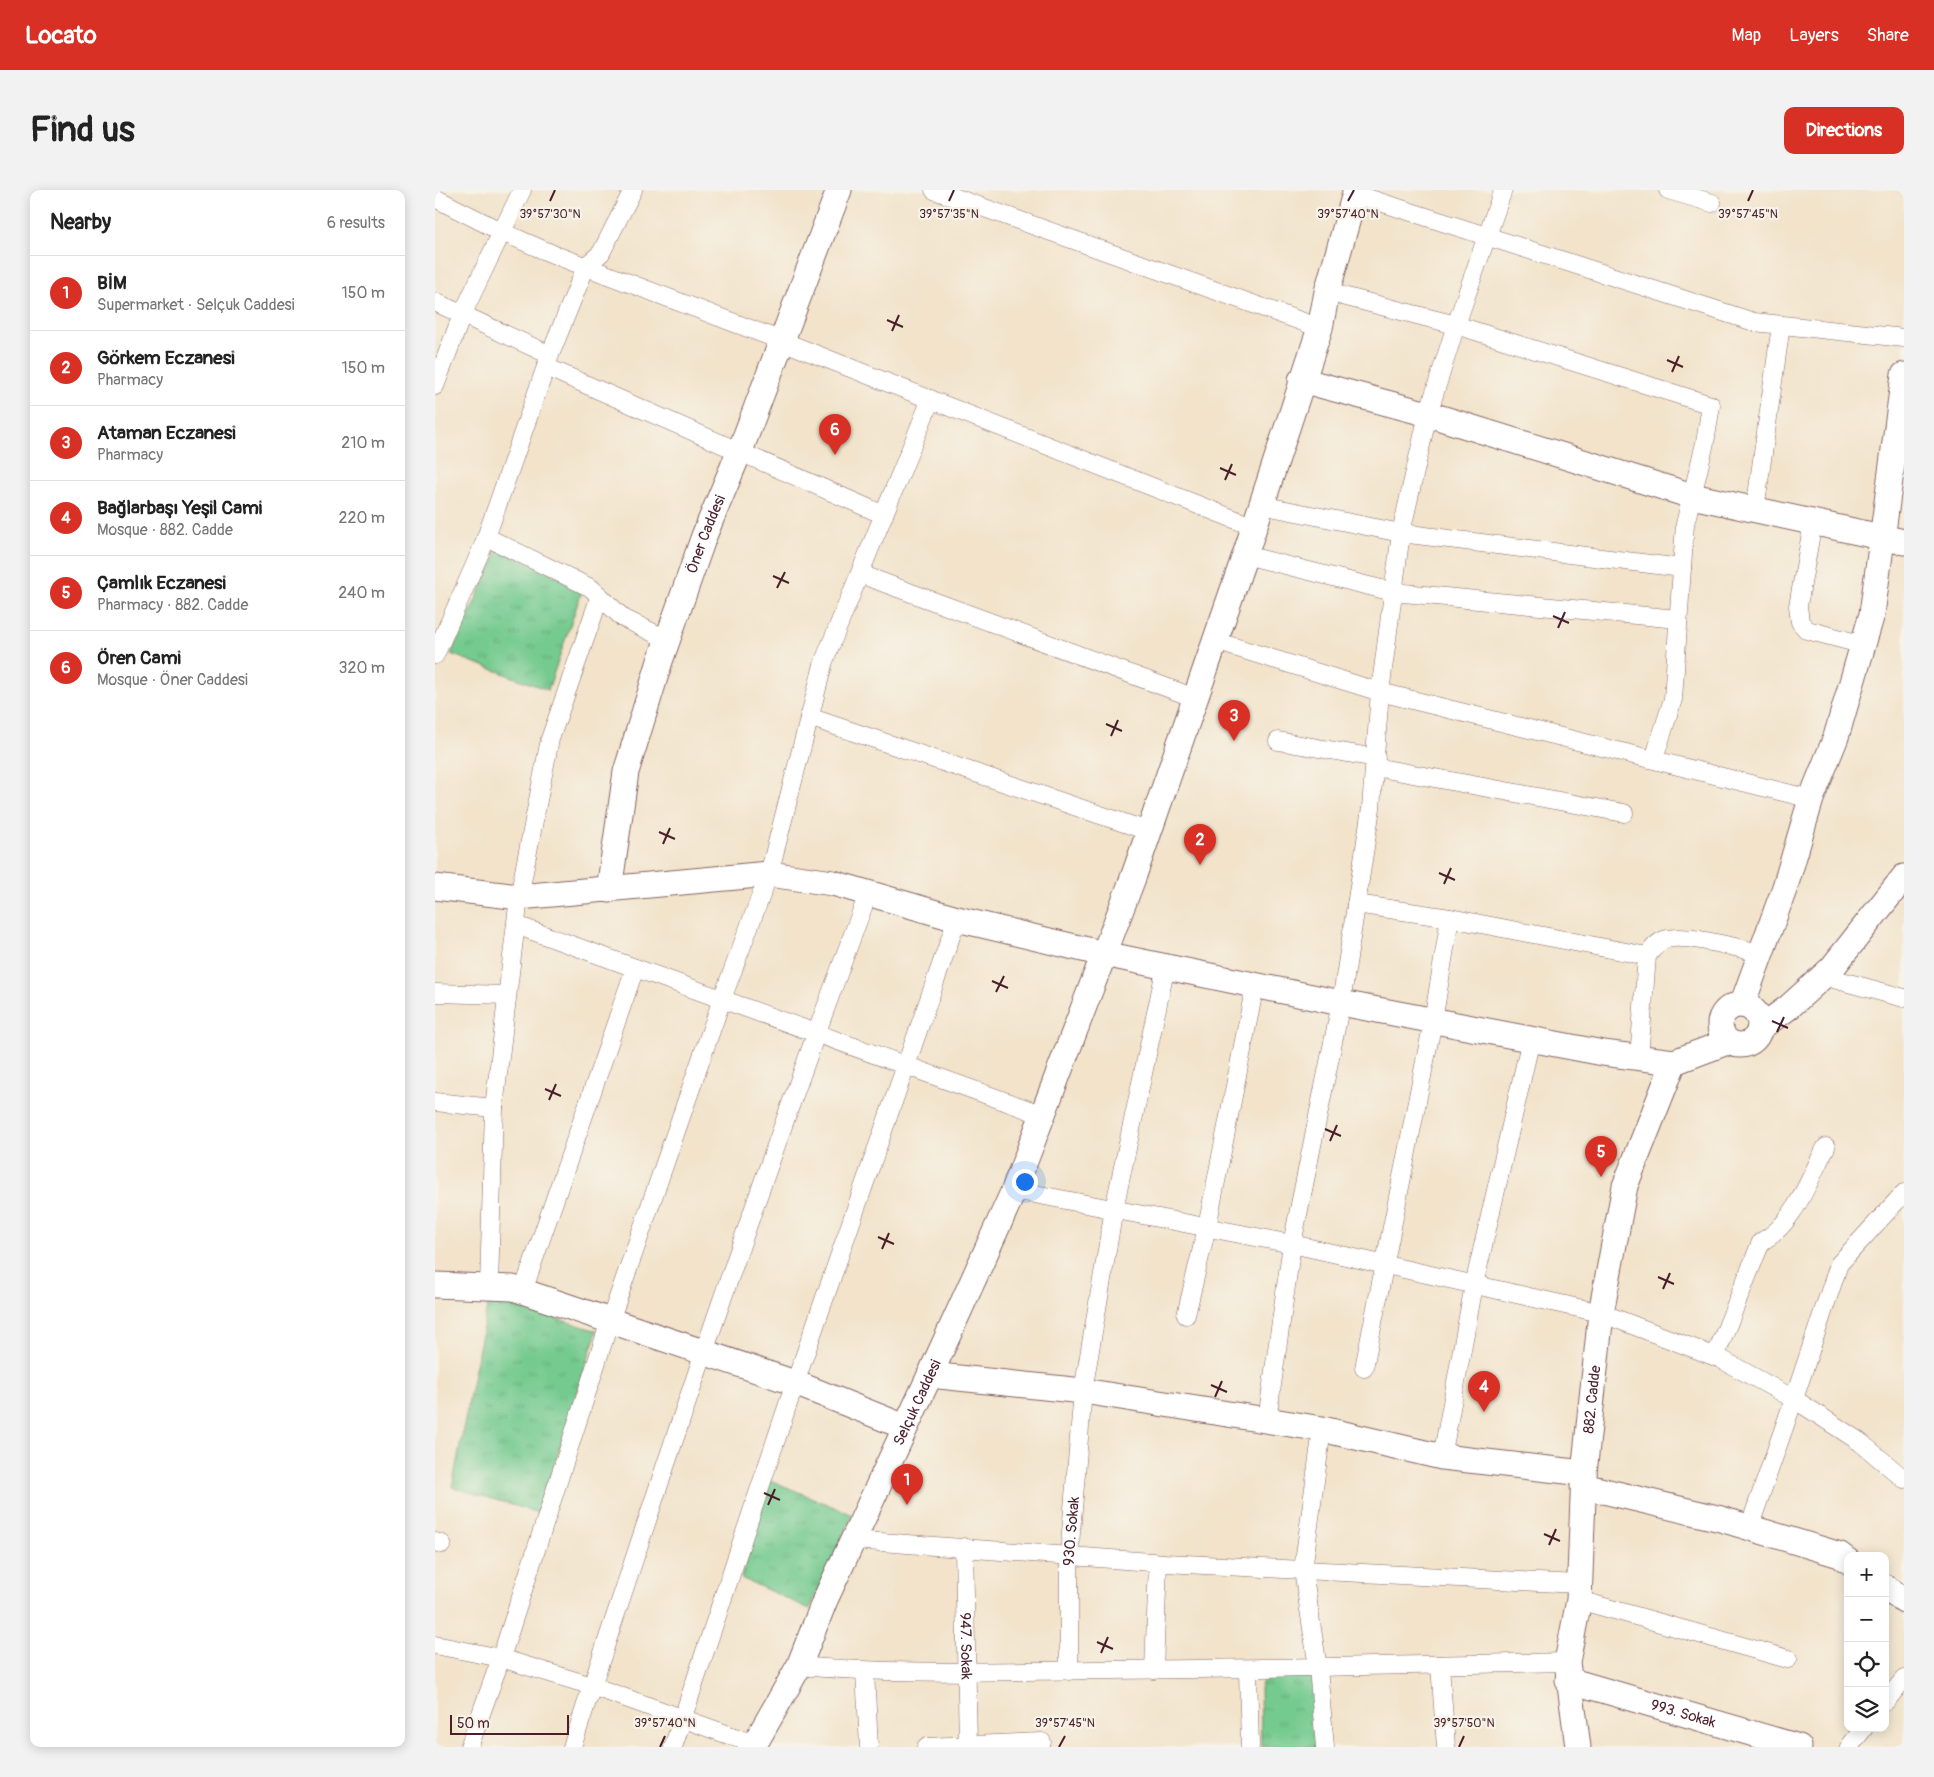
<!DOCTYPE html>
<html lang="en">
<head>
<meta charset="utf-8">
<style>
  body { margin:0; font-family:Pangolin,sans-serif; background:#f2f2f2; color:#222 }
  .controls { position:absolute; right:15px; bottom:15px; display:grid; overflow:hidden; border-radius:10px; box-shadow:0 2px 12px #0003 }
  .controls button { width:45px; height:45px; display:grid; place-items:center; padding:0; border:0; border-bottom:1px solid #e0e0e0; background:#fff; color:#222; font:25px sans-serif }
  .scale { position:absolute; left:15px; bottom:12px; width:119px; box-sizing:border-box; padding-left:5px; border:2px solid #4a1f2b; border-top:0; font-size:14px; line-height:18px; white-space:nowrap; color:#4a1f2b; -webkit-text-stroke:4px #f7f3e8; paint-order:stroke }
  .you { position:absolute; left:589px; top:991px; width:18px; height:18px; margin:-12px; border:4px solid #fff; border-radius:50%; background:#1a73e8; box-shadow:0 0 0 8px #1a73e833 }
  .badge { display:grid; place-items:center; width:32px; height:32px; border-radius:50%; background:#d93025; color:#fff; font-size:16px; font-weight:700 }
  .pin { position:absolute; translate:-50% -41px; filter:drop-shadow(0 1px 2px #0008) }
  .pin::after { content:''; position:absolute; top:26px; width:18px; height:15px; background:inherit; clip-path:polygon(0 0,100% 0,50% 100%) }
  .list { margin:0; padding:0; list-style:none }
  h2 { display:flex; justify-content:space-between; align-items:center; height:65px; margin:0; padding:0 20px; font-size:21px }
  h2 small { font-size:16px; font-weight:400; color:#767676 }
  .list li { display:grid; grid-template-columns:32px 1fr auto; gap:15px; align-items:center; box-sizing:border-box; height:75px; padding:0 20px; border-top:1px solid #e0e0e0 }
  .list b { display:block; font-size:19px; white-space:nowrap }
  .list p { margin:0; font-size:16px; white-space:nowrap; color:#767676 }
  .list em { font-size:16px; font-style:normal; color:#767676 }
  .icon { flex:none; width:28px; height:28px; fill:none; stroke:currentColor; stroke-width:2; stroke-linecap:round; stroke-linejoin:round }
  .map { position:relative; flex:none; width:1469px; height:1557px; overflow:hidden; border-radius:10px }
  header { display:flex; align-items:center; gap:30px; box-sizing:border-box; height:70px; padding:0 25px; background:#d93025; color:#fff }
  header strong { font-size:24px }
  nav { display:flex; gap:28px; margin-inline-start:auto; font-size:18px }
  .intro { display:flex; align-items:center; justify-content:space-between; box-sizing:border-box; height:120px; padding:0 30px }
  h1 { margin:0; font-size:35px }
  .button { padding:12px 22px; border-radius:10px; background:#d93025; color:#fff; font-size:18px; font-weight:700 }
  main { display:flex; gap:30px; padding:0 30px }
  aside { flex:1; background:#fff; border-radius:10px; box-shadow:0 2px 12px #0003 }
  .map>svg:first-child { display:block }
  .park { fill:url(#park-tufts); stroke:#5f745d }
  .lines { fill:none; stroke-linecap:round; stroke-linejoin:round }
  .street-casing { stroke:#856463; stroke-width:19 }
  .secondary-casing { stroke:#856463; stroke-width:27 }
  .street { stroke:#fff; stroke-width:18 }
  .secondary { stroke:#fff; stroke-width:25 }
  .ticks { fill:none; stroke:#4a1f2b; stroke-width:2 }
  .labels { text-anchor:middle; dominant-baseline:central; stroke-width:4.5; stroke-linejoin:round; paint-order:stroke }
  .street-label { font-size:15px; fill:#4a1f2b; stroke:#f7f3e8 }
  .ticks-label { font-size:12px; text-anchor:middle; fill:#4a1f2b; stroke:#f7f3e8; stroke-width:4.5; stroke-linejoin:round; paint-order:stroke }
</style>
</head>
<body>
<header>
<strong>Locato</strong>
<nav><a>Map</a><a>Layers</a><a>Share</a></nav>
</header>
<div class="intro"><h1>Find us</h1><a class="button">Directions</a></div>
<main>
<aside>
<h2>Nearby<small>6 results</small></h2>
<ul class="list">
<li><span class="badge">1</span><div><b>BİM</b><p>Supermarket · Selçuk Caddesi</p></div><em>150 m</em></li>
<li><span class="badge">2</span><div><b>Görkem Eczanesi</b><p>Pharmacy</p></div><em>150 m</em></li>
<li><span class="badge">3</span><div><b>Ataman Eczanesi</b><p>Pharmacy</p></div><em>210 m</em></li>
<li><span class="badge">4</span><div><b>Bağlarbaşı Yeşil Cami</b><p>Mosque · 882. Cadde</p></div><em>220 m</em></li>
<li><span class="badge">5</span><div><b>Çamlık Eczanesi</b><p>Pharmacy · 882. Cadde</p></div><em>240 m</em></li>
<li><span class="badge">6</span><div><b>Ören Cami</b><p>Mosque · Öner Caddesi</p></div><em>320 m</em></li>
</ul>
</aside>
<div class="map">
<svg width="1469" height="1557" viewBox="0 0 1469 1557">
  <defs>
    <pattern id="park-tufts" width="24" height="20" patternUnits="userSpaceOnUse" patternTransform="scale(1.25)"><rect width="24" height="20" fill="#74ca8f"/><path d="M3 7l-1-3M5 7V3M7 7l1-3M15 17l-1-3M17 17v-4M19 17l1-3" fill="none" stroke="#66ad7c"/></pattern>
  </defs>
  <rect width="100%" height="100%" fill="#f7f3e8"/>
  <filter id="ink" filterUnits="userSpaceOnUse"><feTurbulence type="fractalNoise" baseFrequency=".02" numOctaves="2"/><feDisplacementMap in="SourceGraphic" scale="10" xChannelSelector="R" yChannelSelector="G"/><feConvolveMatrix kernelMatrix="1 2 1 2 8 2 1 2 1" color-interpolation-filters="sRGB"/></filter>
  <filter id="wash" filterUnits="userSpaceOnUse"><feTurbulence type="fractalNoise" baseFrequency=".0096" numOctaves="4" result="noise"/><feDisplacementMap in="SourceGraphic" scale="20" xChannelSelector="R" yChannelSelector="G"/><feGaussianBlur stdDeviation="1.12" result="paint"/><feColorMatrix in="noise" values="0 0 0 0 0 0 0 0 0 0 0 0 0 0 0 0 0 1.4 0 .05"/><feComposite in="paint" operator="in"/></filter>
  <g filter="url(#wash)">
    <rect width="100%" height="100%" fill="#f2e3ca"/>
    <path class="park" d="M64,359L148,398L113,500L16,464Z
      M54,1107L162,1141L104,1323L17,1297Z
      M335,1290L418,1325L375,1419L306,1388Z
      M870,1483L878,1487L886,1557H826L825,1498L830,1486Z"/>
  </g>
  <g filter="url(#ink)">
    <g class="lines">
      <g class="street-casing">
        <g id="street">
          <path d="M499,0L885,138"/>
          <path d="M1233,0L1277,13"/>
          <path d="M920,4L1319,132L1469,148"/>
          <path d="M0,8L67,42L120,65L347,151L819,337"/>
          <path d="M892,102L1021,135L1276,215L1270,253L1250,334L1238,509L1219,569"/>
          <path d="M0,112L115,165"/>
          <path d="M111,177L449,325"/>
          <path d="M0,196L27,125L87,0"/>
          <path d="M826,315L966,343L1247,378"/>
          <path d="M1320,320L1346,135"/>
          <path d="M1378,332L1363,416L1365,432L1372,440L1429,455"/>
          <path d="M51,347L156,398L188,428L233,450"/>
          <path d="M810,365L958,402L1243,429"/>
          <path d="M425,384L760,508"/>
          <path d="M780,451L945,502L1376,609"/>
          <path d="M0,465L48,356L115,165L151,76L166,63L198,0"/>
          <path d="M374,527L713,641"/>
          <path d="M843,551L941,568"/>
          <path d="M940,577L1189,623"/>
          <path d="M921,714L1015,728L1212,766"/>
          <path d="M81,735L608,925"/>
          <path d="M1388,786L1469,808"/>
          <path d="M0,803L72,805"/>
          <path d="M1204,868L1212,766C1217,760 1221,753 1229,750C1248,742 1305,759 1326,763"/>
          <path d="M0,912L59,918"/>
          <path d="M579,1000L857,1054L1166,1123L1284,1168L1359,1209L1314,1338"/>
          <path d="M1469,1003L1404,1074L1359,1209L1425,1252L1469,1289"/>
          <path d="M54,1097L59,918L84,707L115,549L165,406"/>
          <path d="M88,1101L200,778"/>
          <path d="M751,1125L772,1037L820,795"/>
          <path d="M1280,1167L1326,1052C1359,1035 1374,989 1391,957"/>
          <path d="M929,1178L998,831L1015,728"/>
          <path d="M832,1230L857,1054L906,813L936,618L945,502L966,343L993,224L1021,135L1068,0"/>
          <path d="M887,1239L868,1380L883,1478L890,1557"/>
          <path d="M1007,1267L1039,1095L1096,849"/>
          <path d="M418,1350L730,1373L1144,1394"/>
          <path d="M0,1352L7,1354"/>
          <path id="s1" d="M529,1357L533,1555"/>
          <path d="M1144,1410L1353,1469"/>
          <path d="M0,1455L66,1468L157,1496L319,1554"/>
          <path d="M1005,1475L1011,1557"/>
          <path d="M364,1476C463,1485 562,1481 661,1480C818,1479 975,1475 1132,1472"/>
          <path d="M719,1480L723,1373"/>
          <path d="M813,1480L815,1557"/>
          <path id="s2" d="M634,1481V1366L648,1201L679,1019L731,776"/>
          <path d="M430,1482L434,1557"/>
          <path d="M1450,1512L1469,1489"/>
          <path d="M34,1557L66,1468L175,1131L287,809L334,684L389,471L496,209"/>
          <path d="M137,1557C231,1271 327,985 433,704"/>
          <path d="M238,1557L360,1193L522,729"/>
          <path d="M491,1557L607,1552"/>
          <path d="M1414,1557L1429,1538"/>
        </g>
      </g>
      <g class="secondary-casing">
        <g id="secondary">
          <path d="M866,190L993,224L1257,306L1469,352"/>
          <path d="M0,697L84,707L334,684L398,693L522,729L669,764L906,813L1168,863L1239,872L1292,852"/>
          <path id="s3" d="M174,700L191,582L225,471L269,346L308,253L404,0"/>
          <circle cx="1305" cy="835" r="20"/>
          <path d="M1307,815L1350,697L1376,609L1401,547L1437,424L1469,185"/>
          <path d="M1325,838L1354,817L1397,778L1469,687"/>
          <path d="M0,1095L78,1098L360,1193L470,1237"/>
          <path d="M495,1185L648,1201L887,1239L1007,1267L1149,1283"/>
          <path d="M1148,1296L1286,1329L1405,1365L1413,1371"/>
          <path d="M1450,1397L1469,1410"/>
          <path id="s4" d="M1133,1490L1364,1557"/>
          <path id="s5" d="M318,1557L364,1476L390,1410L495,1185L579,1000L698,688L810,365L885,138L892,102L921,0"/>
          <path id="s6" d="M1143,1557L1132,1472L1144,1410L1149,1283L1166,1123L1190,996L1239,872"/>
        </g>
      </g>
      <use href="#street" class="street"/>
      <use href="#secondary" class="secondary"/>
    </g>
  </g>
  <path class="ticks" d="M115,11L120,0M514,11L519,0M913,11L919,0M1313,11L1318,0M452,130L468,137M457,141L464,125M1232,170L1248,177M1237,182L1244,166M785,278L801,285M790,290L797,274M338,386L354,393M342,398L350,382M1118,426L1134,433M1123,438L1130,422M671,534L687,541M676,546L683,530M224,642L240,649M228,654L235,638M1004,683L1020,690M1009,694L1016,678M557,791L573,798M561,802L569,786M1337,831L1353,838M1342,842L1349,827M110,899L126,906M114,910L121,894M890,939L906,946M895,951L902,935M443,1047L459,1054M447,1059L454,1043M1223,1087L1239,1094M1228,1099L1235,1083M776,1195L792,1202M780,1207L787,1191M329,1303L345,1310M333,1315L340,1299M1109,1344L1125,1351M1114,1355L1121,1339M662,1452L678,1459M666,1463L673,1447M225,1557L230,1546M624,1557L630,1546M1024,1557L1029,1546"/>
  <g class="labels">
    <g class="street-label">
      <text stroke="none"><textPath href="#s3" startOffset="370">Öner Caddesi</textPath></text>
      <text stroke="none"><textPath href="#s6" startOffset="350">882. Cadde</textPath></text>
      <text stroke="none"><textPath href="#s5" startOffset="382">Selçuk Caddesi</textPath></text>
      <text stroke="none"><textPath href="#s2" startOffset="140">930. Sokak</textPath></text>
      <text stroke="none"><textPath href="#s1" startOffset="99">947. Sokak</textPath></text>
      <text stroke="none"><textPath href="#s4" startOffset="120">993. Sokak</textPath></text>
    </g>
  </g>
  <g class="ticks-label">
    <text x="115" y="28">39°57'30"N</text>
    <text x="913" y="28">39°57'40"N</text>
    <text x="1313" y="28">39°57'45"N</text>
    <text x="514" y="28">39°57'35"N</text>
    <text x="230" y="1537">39°57'40"N</text>
    <text x="630" y="1537">39°57'45"N</text>
    <text x="1029" y="1537">39°57'50"N</text>
  </g>
</svg>
<div class="controls">
<button>+</button>
<button>−</button>
<button><svg class="icon" aria-label="locate" viewBox="0 0 24 24"><circle cx="12" cy="12" r="6"/><path d="M12 2v4M12 18v4M2 12h4M18 12h4"/></svg></button>
<button><svg class="icon" aria-label="layers" viewBox="0 0 24 24"><path d="M12 4l9 5-9 5-9-5zM3 14l9 5 9-5"/></svg></button>
</div>
<div class="scale">50 m</div>
<div class="you"></div>
<div class="pin badge" style="left:472px;top:1315px">1</div>
<div class="pin badge" style="left:765px;top:675px">2</div>
<div class="pin badge" style="left:799px;top:551px">3</div>
<div class="pin badge" style="left:1049px;top:1222px">4</div>
<div class="pin badge" style="left:1166px;top:987px">5</div>
<div class="pin badge" style="left:400px;top:265px">6</div>
</div>
</main>
</body>
</html>
